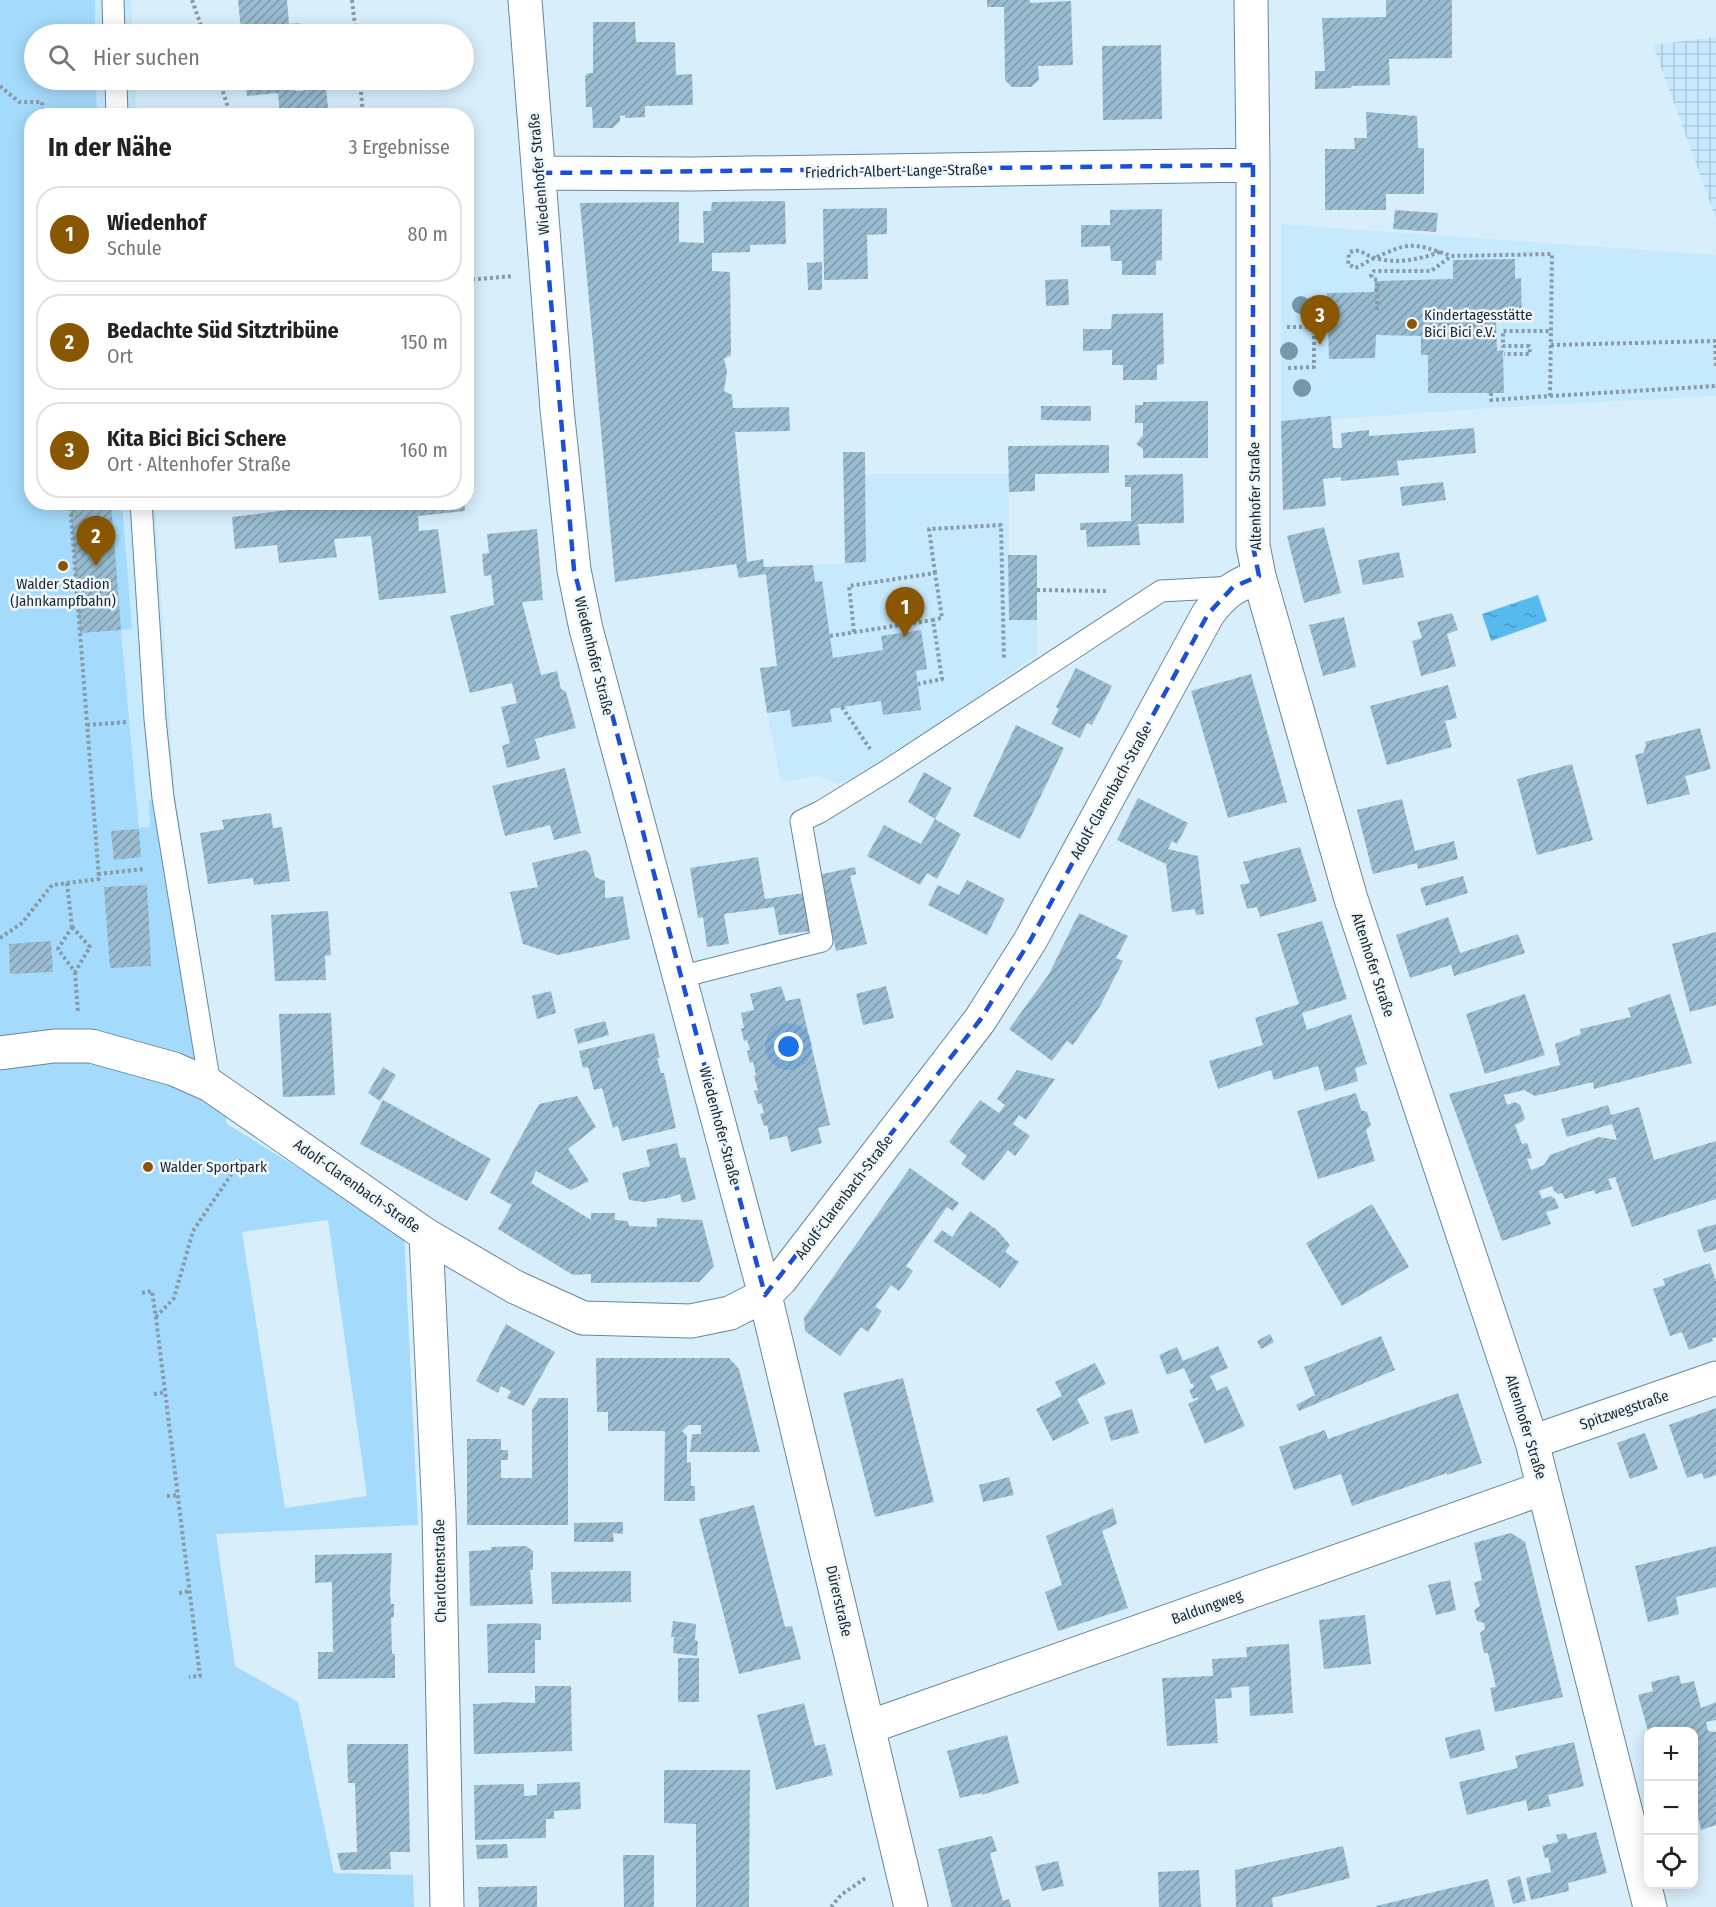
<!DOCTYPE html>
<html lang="de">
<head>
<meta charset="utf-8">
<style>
  body { margin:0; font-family:"Fira Sans Condensed",sans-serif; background:#f6f6f6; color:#222 }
  .controls { position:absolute; right:18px; bottom:18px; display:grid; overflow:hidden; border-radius:12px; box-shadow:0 3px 15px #0003 }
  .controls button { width:54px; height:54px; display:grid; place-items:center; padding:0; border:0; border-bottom:2px solid #e0e0e0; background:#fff; color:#222; font:30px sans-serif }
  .you { position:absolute; left:789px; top:1047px; width:21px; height:21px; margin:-15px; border:4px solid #fff; border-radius:50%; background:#1a73e8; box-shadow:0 0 0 9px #1a73e833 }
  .badge { display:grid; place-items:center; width:39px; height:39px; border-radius:50%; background:#895601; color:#fff; font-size:20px; font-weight:700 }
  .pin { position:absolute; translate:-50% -50px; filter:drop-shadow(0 2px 3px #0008) }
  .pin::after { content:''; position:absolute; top:32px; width:21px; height:18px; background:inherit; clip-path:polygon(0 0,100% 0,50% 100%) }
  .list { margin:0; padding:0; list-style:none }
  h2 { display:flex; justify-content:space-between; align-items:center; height:78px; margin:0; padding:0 24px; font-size:26px }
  h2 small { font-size:20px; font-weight:400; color:#767676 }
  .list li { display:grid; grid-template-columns:39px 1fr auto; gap:18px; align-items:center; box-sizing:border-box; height:96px; margin:0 12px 12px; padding:0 12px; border:2px solid #e0e0e0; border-radius:24px }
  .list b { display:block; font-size:22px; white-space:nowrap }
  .list p { margin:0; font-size:20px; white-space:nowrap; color:#767676 }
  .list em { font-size:20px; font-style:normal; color:#767676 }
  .icon { flex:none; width:33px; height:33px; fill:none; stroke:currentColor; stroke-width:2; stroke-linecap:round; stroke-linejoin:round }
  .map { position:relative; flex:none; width:1716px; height:1907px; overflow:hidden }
  .search { position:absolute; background:#fff; box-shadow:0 3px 15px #0003; left:24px; top:24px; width:450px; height:66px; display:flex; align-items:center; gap:15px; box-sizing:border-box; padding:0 21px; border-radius:33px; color:#767676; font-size:22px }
  .panel { position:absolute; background:#fff; box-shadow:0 3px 15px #0003; left:24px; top:108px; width:450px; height:402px; border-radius:24px }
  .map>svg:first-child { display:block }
  .built { fill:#c6e9fe }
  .industrial { fill:url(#industrial-grid) }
  .green { fill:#a4dafb; fill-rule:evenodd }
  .water { fill:url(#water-ripples) }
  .building { fill:url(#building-hatch) }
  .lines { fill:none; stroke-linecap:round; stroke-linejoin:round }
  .lane-casing { stroke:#66879b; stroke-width:23 }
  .street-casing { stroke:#66879b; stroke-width:35 }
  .path { stroke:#879aa5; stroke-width:4; stroke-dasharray:3 3; stroke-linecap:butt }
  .lane { stroke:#fff; stroke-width:21 }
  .street { stroke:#fff; stroke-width:33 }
  .tree { fill:#7697a9 }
  .marked { fill:none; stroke:#1d4ed8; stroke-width:4.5; stroke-dasharray:12 8; stroke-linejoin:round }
  .poi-dot { fill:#895601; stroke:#f1f8fd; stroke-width:2 }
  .labels { text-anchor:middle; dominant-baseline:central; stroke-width:5; stroke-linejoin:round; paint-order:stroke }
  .street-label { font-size:15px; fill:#19272f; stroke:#f1f8fd }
  .poi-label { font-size:15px; fill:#19272f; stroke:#f1f8fd; text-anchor:start }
</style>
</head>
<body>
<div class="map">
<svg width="1716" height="1907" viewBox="0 0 1716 1907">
  <defs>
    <pattern id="industrial-grid" width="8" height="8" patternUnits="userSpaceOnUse" patternTransform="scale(1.5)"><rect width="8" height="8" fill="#c6e9fe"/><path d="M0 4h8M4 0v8" fill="none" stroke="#aac8da"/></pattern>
    <pattern id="water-ripples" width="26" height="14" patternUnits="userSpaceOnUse" patternTransform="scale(1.5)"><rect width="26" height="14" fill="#57baef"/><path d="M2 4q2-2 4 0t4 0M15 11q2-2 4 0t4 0" fill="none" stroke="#4797c2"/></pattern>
    <pattern id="building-hatch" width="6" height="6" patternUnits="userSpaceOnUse" patternTransform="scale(1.5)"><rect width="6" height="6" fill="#99bcd1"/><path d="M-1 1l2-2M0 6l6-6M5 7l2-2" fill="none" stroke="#7c99aa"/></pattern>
  </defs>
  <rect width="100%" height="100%" fill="#d8eefb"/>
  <path class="built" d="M95,0H131L133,34H95Z
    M96,80H135L136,115H97Z
    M1281,224L1716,255V396L1492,408L1281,423Z
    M866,474H1009V620H1037V655L887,760L840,784L817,776L781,782L767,713L760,668L777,666L764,567L866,562Z
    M122,503H155L175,797L163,798L150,828L139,829L121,630L131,628Z"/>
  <path class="industrial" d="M1716,37V219L1653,45Z"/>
  <path class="green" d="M0,0H95V34H34V80H96L97,115L32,116V502L122,503L132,629L121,630L139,828L150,827L149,800L175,797L227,1124L404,1233L418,1525L216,1534L235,1666L298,1702L334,1873L413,1875L414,1907H0ZM328,1220L367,1496L285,1508L242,1232Z"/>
  <path class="water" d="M1538,595L1547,621L1491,641L1482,614Z"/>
  <path class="building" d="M238,0H287L289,24L299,23L300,34H223L222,31L241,29Z
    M987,0H1030V3L1071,1L1073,65L1038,66L1039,80L1031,87H1012L1005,80L1004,7H987Z
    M1386,0H1452V58L1389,59L1390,85L1352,86L1351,88L1315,89V71H1325L1322,18L1386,17Z
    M593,22H635L636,42H675L676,75L692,74L693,105L645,106V117L625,118V115L620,116V121L613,128H593L592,107H586L585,76L588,73H593Z
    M1161,45L1162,119L1103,120L1102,46Z
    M245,80H294L295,91L326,89L329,116H280L278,93L247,96Z
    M1366,112L1417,116L1418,148H1424V194H1386V210H1325V149H1355L1354,138H1367Z
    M785,201L786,244L750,245V252L712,253V271L730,272L731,355L724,359L727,371L724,391L732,395L733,408L789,407L790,431L735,432L747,562L763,559L764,567L813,565L815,582L822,581L833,658L883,650L881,636L921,630L927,669L916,671L921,710L883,715L881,701L830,709L832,722L792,727L790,710L767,713L760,668L777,666L766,574L739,578L736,564L615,582L580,203L679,202V242L704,243L703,211H711L712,202Z
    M887,208V234L867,235L868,279L824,280L823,209Z
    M1162,209V260L1156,261V275H1122V261H1111L1110,246L1081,247V225H1110V210Z
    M1395,210L1438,213L1436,232L1393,229Z
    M1515,259V279L1521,278L1522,322H1496L1497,351L1503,350L1504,393H1428V355H1421V336L1376,335L1375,358L1329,359L1327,293L1374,292L1375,281H1377L1453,279V260Z
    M822,262V290H808L807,263Z
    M1068,279L1069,305L1046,306L1045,280Z
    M1163,313L1164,364L1157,365V380H1123V365H1112V350L1083,351V329H1111L1112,314Z
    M1208,401V458H1143V449L1136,444L1143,435V423H1135V405H1143V402Z
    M1041,406H1091V421L1041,420Z
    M1331,416L1333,448H1342L1341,433L1369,430V436L1474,428L1476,453L1397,461L1399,475L1341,481V477L1323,479L1326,506L1283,510L1281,421Z
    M1109,445V473L1035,474V491L1009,492L1008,446Z
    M843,452H865L866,562L845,563Z
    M1183,474L1184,523L1138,524L1140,545L1087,547L1086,530H1080V523L1131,521V487H1125V475Z
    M1443,482L1446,500L1402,506L1400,487Z
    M70,502H111L121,630L80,633Z
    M351,502H464L465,511L418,516L419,531L438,529L446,593L379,600L371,536L334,539L337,557L279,563L277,545L235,549L232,517Z
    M1324,527L1341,593L1304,603L1287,536Z
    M537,529L543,600L522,602L541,675L557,671L561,689L566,692L576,728L535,739L540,759L507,768L502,746L510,743L501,707L517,703L512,683L470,693L450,616L494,605L491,575L484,576L482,554L489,553L487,534Z
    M1399,552L1404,577L1363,585L1358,560Z
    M1008,555H1037V620H1009Z
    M1452,613L1458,630L1447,634L1456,666L1421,676L1412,641L1422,638L1417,622Z
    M1344,617L1356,667L1323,676L1309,625Z
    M1076,668L1112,686L1092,725L1087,723L1080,738L1051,724L1059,709L1056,707Z
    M1251,674L1287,802L1228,818L1191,691Z
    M1448,685L1457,718L1445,721L1452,747L1387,765L1370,706Z
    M1016,725L1064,748L1020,839L973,816Z
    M1700,728L1711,769L1685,776L1690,794L1647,805L1635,755L1643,753L1646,746L1645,742Z
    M1572,764L1593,840L1537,855L1517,779Z
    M565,768L581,833L554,840L550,825L505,836L492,786Z
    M924,772L952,788L935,819L908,802Z
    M1138,798L1188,823L1177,844L1172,841L1168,849L1198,856L1204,914L1196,915L1195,909L1172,912L1166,864L1117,840Z
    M1402,799L1415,851L1454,841L1458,859L1418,869L1417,863L1373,874L1357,810Z
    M271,813L273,828L282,827L290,881L254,885L253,878L208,884L200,833L224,829L222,820Z
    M935,819L961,834L937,879L927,873L920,885L867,856L884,825L921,844Z
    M139,829L141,857L114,860L111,831Z
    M1300,847L1317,901L1260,917L1257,907L1247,909L1240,885L1250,883L1243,862Z
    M585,850L590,854L595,877L605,881V898L623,896L630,939L558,955L523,944L510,892L538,887L532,863Z
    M758,857L765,899L804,893L810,931L779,935L774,907L724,914L729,944L707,947L703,917L698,918L690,868Z
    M855,867L856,874L850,876L867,944L836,951L818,875Z
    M1463,876L1468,893L1426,906L1420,888Z
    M967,880L1005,899L987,935L928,905L938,885L959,895Z
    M147,885L151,966L110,968L104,887Z
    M328,911L331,955L325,956L326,980L275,981L271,915Z
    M1079,913L1128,936L1116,958L1123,961L1100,1006L1073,1045L1067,1041L1052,1061L1009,1029L1049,974Z
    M1448,917L1460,953L1518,934L1525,953L1454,976L1451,965L1410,978L1396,935Z
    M1322,921L1347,999L1302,1013L1307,1030L1351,1014L1367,1064L1355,1068L1358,1081L1325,1091L1318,1066L1274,1080L1271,1070L1218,1089L1209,1061L1263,1045L1255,1018L1299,1004L1277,934Z
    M1716,932V1005L1690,1012L1672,944Z
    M51,941L53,972L10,974L9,944Z
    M781,986L786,1001L800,998L830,1125L818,1128L822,1143L791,1152L787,1136L770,1140L767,1125L764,1126L760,1114L764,1113L761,1103L758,1104L754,1091L758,1090L754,1076L756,1075L753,1062L750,1063L747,1051L750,1050L747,1040L744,1041L741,1028H744L741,1013L754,1010L750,994Z
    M886,986L894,1018L863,1025L856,994Z
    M551,991L556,1013L537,1019L532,996Z
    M1525,994L1545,1055L1485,1074L1466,1014Z
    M1670,994L1692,1063L1594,1089L1593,1082L1535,1096L1524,1090L1504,1095L1507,1105L1515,1102L1520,1105L1525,1118L1523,1121L1515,1125L1522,1144L1527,1143L1532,1158L1527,1159L1531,1170L1544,1165L1550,1155L1599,1137L1617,1140L1612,1124L1567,1137L1561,1119L1608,1105L1611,1115L1639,1107L1654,1160L1716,1141V1199L1632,1227L1615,1177L1608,1179L1612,1189L1595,1194L1594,1190L1565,1199L1562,1193L1558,1194L1554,1191L1552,1186L1539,1191L1542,1199L1551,1196L1555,1199L1559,1208L1546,1212L1551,1224L1502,1241L1449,1094L1560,1065L1555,1044L1581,1034L1580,1029L1631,1017L1628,1008Z
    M331,1013L335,1095L283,1097L279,1014Z
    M605,1021L609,1035L578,1044L574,1029Z
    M654,1033L660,1058H657L661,1073H664L676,1128L622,1141L618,1126L613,1128L602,1088L594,1090L588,1067L583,1068L579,1051Z
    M383,1067L396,1075L380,1101L368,1093Z
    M1017,1070L1055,1079L1026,1120L1019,1115L1013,1124L1030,1136L1015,1156L1008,1150L984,1181L961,1164L967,1156L949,1142L980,1100L999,1113L1005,1105L997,1099Z
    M1356,1093L1361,1110L1367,1112L1371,1125L1366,1130L1375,1161L1318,1179L1297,1111Z
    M577,1096L596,1127L568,1149L589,1181L571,1190L536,1171L531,1183L591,1220V1213H615V1220L628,1221L629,1226L657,1227V1218L702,1220L714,1266L699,1282L591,1283V1274L573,1275L498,1229L512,1205L490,1193L539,1104Z
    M383,1100L491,1159L467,1201L360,1144Z
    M677,1143L680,1158L685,1157L696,1199L682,1203L680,1194L665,1199V1198L645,1202L629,1200L622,1173L650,1166L646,1150Z
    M910,1168L959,1203L953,1211L947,1207L906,1266L913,1271L899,1291L891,1285L875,1307L882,1311L868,1332L861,1327L840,1356L805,1331L804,1318Z
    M1372,1204L1409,1267L1342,1306L1306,1243Z
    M970,1211L997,1230L1010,1245L1005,1252L1019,1262L1000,1288L933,1241L942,1230L952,1237Z
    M1716,1224V1249L1704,1253L1697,1230Z
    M1710,1263L1716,1282V1337L1712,1338L1713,1341L1689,1350L1682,1332L1670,1336L1653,1289L1665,1285L1663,1279Z
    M506,1324L555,1352L524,1406L507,1398L511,1391L501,1386L498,1393L476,1381Z
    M1270,1334L1274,1342L1261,1349L1257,1341Z
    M1381,1336L1395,1370L1299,1411L1296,1405L1315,1395L1304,1367Z
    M1218,1346L1228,1368L1210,1376L1217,1391L1227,1386L1245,1426L1205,1444L1188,1404L1198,1399V1397L1193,1399L1189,1390L1194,1387L1193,1383L1191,1384L1184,1368L1167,1375L1159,1355L1177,1347L1183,1361Z
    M596,1358H729L739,1369L760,1452H690L692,1434H701V1425H689L682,1431L687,1436V1463L691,1462V1486H695V1501H664L665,1431H608V1412H597Z
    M1095,1363L1106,1384L1077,1399L1089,1423L1053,1441L1036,1409L1062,1396L1055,1382Z
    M903,1378L934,1502L875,1517L843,1393Z
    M1458,1393L1482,1463L1447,1475V1473L1352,1506L1341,1474L1294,1490L1279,1447L1325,1430L1328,1439Z
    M539,1398H568V1525H467V1439H501V1450H508V1460H501V1478H532V1410Z
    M1716,1408V1475L1704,1479L1702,1473L1687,1478L1669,1425Z
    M1132,1409L1139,1433L1111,1441L1104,1417Z
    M1645,1433L1658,1469L1630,1479L1617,1443Z
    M1009,1477L1014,1495L983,1502L979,1485Z
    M754,1505L785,1627L792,1626L801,1659L739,1674L699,1519Z
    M1113,1508L1117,1524L1102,1531L1128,1608L1058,1631L1045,1592L1062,1585L1046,1536Z
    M623,1522V1534L613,1533L614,1542H574V1523Z
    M1511,1533L1525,1542L1563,1697L1495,1712L1490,1688L1496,1687L1488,1653H1484L1480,1633L1485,1629L1484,1623L1477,1621L1474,1610L1480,1606L1474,1583L1482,1580L1474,1543Z
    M526,1546L533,1551V1570H530L533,1604L470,1606L469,1551L491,1550V1547Z
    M1716,1546V1587L1676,1597L1679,1614L1648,1622L1635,1566Z
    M392,1553L390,1594L391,1604H394V1617L391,1618L392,1654H395V1678L318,1679V1652H333L332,1596V1582L315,1583V1555Z
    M631,1571V1602L552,1604L551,1572Z
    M1450,1580L1456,1610L1436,1615L1428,1585Z
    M1365,1615L1371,1664L1324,1669L1319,1620Z
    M673,1621L696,1624L695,1640L698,1641L697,1656L673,1653L674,1638L689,1639L671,1637Z
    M534,1623L541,1624V1640H535V1673H488L487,1624Z
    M1289,1644L1293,1713L1250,1716L1249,1686L1231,1688L1232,1698L1215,1699L1218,1743L1167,1746L1162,1678L1213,1676L1212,1659L1247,1657L1246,1647Z
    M678,1658H699V1702H678Z
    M1679,1675L1681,1684L1694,1681L1701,1708L1716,1702V1720L1706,1722L1708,1731L1716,1732V1825L1701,1830L1694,1800V1731H1648L1638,1695L1653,1691L1651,1682Z
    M535,1686H571L572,1751L474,1754L473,1704L502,1703L501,1702L535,1703Z
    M804,1703L815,1746L825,1744L833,1775L776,1790L757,1715Z
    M1480,1729L1485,1750L1450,1759L1445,1738Z
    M1007,1735L1019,1783L982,1795V1793L960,1798L947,1751Z
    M1574,1742L1584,1786L1548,1795L1551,1806L1528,1811L1526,1800L1467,1815L1459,1782L1518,1768L1515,1756Z
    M347,1744H408L410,1852H390L391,1869L341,1870L337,1853L357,1852L355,1783H348Z
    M664,1770H750L749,1907H696V1824L664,1823Z
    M580,1782L581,1809L554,1811V1819H546V1838L475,1840L474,1785L524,1784V1796L537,1795V1784Z
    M1596,1832L1607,1873L1568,1883L1569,1891L1531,1900L1526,1878L1551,1872L1548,1857L1545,1858L1542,1846L1558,1842L1556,1835L1566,1833L1568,1839Z
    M992,1836L997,1851L990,1853L996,1876L1003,1901L1009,1899L1011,1907H952L938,1849Z
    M507,1844L508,1858L477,1859L476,1845Z
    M1343,1846L1350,1878L1272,1898L1273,1907H1236L1235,1870Z
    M623,1855H654V1907H624Z
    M1058,1861L1064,1886L1042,1891L1035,1866Z
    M1199,1870L1201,1907H1159L1158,1872Z
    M1520,1876L1526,1901L1513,1904L1507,1880Z
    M1488,1879L1495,1907H1376V1906Z
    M537,1886V1907H479L478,1887Z"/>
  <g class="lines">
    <g class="lane-casing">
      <path id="lane" d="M113,0L114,34
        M116,80L117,116
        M141,502L155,719L163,798L210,1085
        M680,977L822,941L801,821L820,812L885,772L1161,591L1233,587"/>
    </g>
    <g class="street-casing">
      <path id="street" d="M525,0L557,409L574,570L586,629L765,1295L911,1907
        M1251,0L1253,165V546L1259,576L1351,899L1532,1442L1650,1907
        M540,173L693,174L1253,165
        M0,1053L54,1046H91L174,1069L210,1085L426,1235L515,1287L583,1318L691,1321L730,1313L765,1295L781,1279L980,1020L1030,941L1208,614C1224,592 1235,586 1259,576
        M426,1235L439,1514L447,1907
        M1532,1442L1716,1378
        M869,1727L1544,1488"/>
    </g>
    <path class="path" d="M192,0L204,34
      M352,0L356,34
      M355,30L392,27V34
      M219,80L231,116
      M360,80L363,116
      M0,86L19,102H42L44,116
      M1440,252C1418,260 1397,264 1375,258C1365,256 1359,246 1349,253L1348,264L1355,268C1361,266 1366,262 1372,259C1410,242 1411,242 1451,256L1552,254L1551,331H1503V346H1529L1530,354H1504
      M466,280L513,276
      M1377,310V280L1373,279L1371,275L1374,271H1431L1450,257
      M1287,327H1329
      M1551,345L1715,341L1716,369
      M1288,368L1314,367V327
      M1491,393V400L1550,396L1551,331
      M1550,396L1716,386
      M935,573L929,529L1001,525L1004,660
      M1037,590L1106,591
      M854,632L849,586L935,573L942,618L933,620
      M830,636L933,620L942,679L918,684
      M842,707L870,749
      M87,725L127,722
      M98,874L144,869
      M67,883L72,927
      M72,927L90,947L75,972L58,949Z
      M0,938L22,923L52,885L99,879L70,502
      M75,972L78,1013
      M142,1293L152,1291L156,1318L200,1676L189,1677
      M156,1317L174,1298L193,1231L241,1160
      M154,1394L165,1392
      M167,1496L178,1495
      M179,1593L190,1591
      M831,1907L841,1895L867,1877"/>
    <use href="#lane" class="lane"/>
    <use href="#street" class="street"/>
  </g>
  <g class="tree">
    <circle cx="1301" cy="305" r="9"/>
    <circle cx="1289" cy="351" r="9"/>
    <circle cx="1302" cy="388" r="9"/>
  </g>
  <path class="marked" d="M1253,165V546L1259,576L1233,587L1208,614L1030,941L980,1020L765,1295L574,570L540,173Z"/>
  <g class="poi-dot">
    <circle cx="1412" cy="324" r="6"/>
    <circle cx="63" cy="566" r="6"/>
    <circle cx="148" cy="1167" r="6"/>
  </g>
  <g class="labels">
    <g class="street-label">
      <text transform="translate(896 171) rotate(-1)">Friedrich-Albert-Lange-Straße</text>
      <text transform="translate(539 174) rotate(-95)">Wiedenhofer Straße</text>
      <text transform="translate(1255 496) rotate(-91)">Altenhofer Straße</text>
      <text transform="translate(594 656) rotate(76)">Wiedenhofer Straße</text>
      <text transform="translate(1111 792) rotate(-61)">Adolf-Clarenbach-Straße</text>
      <text transform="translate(1373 965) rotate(72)">Altenhofer Straße</text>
      <text transform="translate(720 1126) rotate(75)">Wiedenhofer Straße</text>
      <text transform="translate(357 1186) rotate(35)">Adolf-Clarenbach-Straße</text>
      <text transform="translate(844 1197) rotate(-53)">Adolf-Clarenbach-Straße</text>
      <text transform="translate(1624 1410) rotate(-19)">Spitzwegstraße</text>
      <text transform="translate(1526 1427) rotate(73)">Altenhofer Straße</text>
      <text transform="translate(440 1571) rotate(-91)">Charlottenstraße</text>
      <text transform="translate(839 1601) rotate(77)">Dürerstraße</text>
      <text transform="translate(1207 1607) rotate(-20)">Baldungweg</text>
    </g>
    <g class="poi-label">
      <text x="1424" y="315">Kindertagesstätte<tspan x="1424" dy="17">Bici Bici e.V.</tspan></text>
      <text x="63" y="584" text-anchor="middle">Walder Stadion<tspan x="63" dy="17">(Jahnkampfbahn)</tspan></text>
      <text x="160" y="1167">Walder Sportpark</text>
    </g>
  </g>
</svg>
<div class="controls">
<button>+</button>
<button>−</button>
<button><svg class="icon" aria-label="locate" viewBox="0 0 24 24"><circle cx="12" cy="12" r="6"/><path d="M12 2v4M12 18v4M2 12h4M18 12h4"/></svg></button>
</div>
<div class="you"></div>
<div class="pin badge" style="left:905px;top:637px">1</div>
<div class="pin badge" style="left:96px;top:566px">2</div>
<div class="pin badge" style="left:1320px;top:345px">3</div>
<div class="search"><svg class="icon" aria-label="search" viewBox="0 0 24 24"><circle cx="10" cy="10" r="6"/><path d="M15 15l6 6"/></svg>Hier suchen</div>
<section class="panel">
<h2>In der Nähe<small>3 Ergebnisse</small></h2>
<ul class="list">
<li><span class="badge">1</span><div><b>Wiedenhof</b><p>Schule</p></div><em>80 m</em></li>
<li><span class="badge">2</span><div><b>Bedachte Süd Sitztribüne</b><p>Ort</p></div><em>150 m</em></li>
<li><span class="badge">3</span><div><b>Kita Bici Bici Schere</b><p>Ort · Altenhofer Straße</p></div><em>160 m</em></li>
</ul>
</section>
</div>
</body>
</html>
